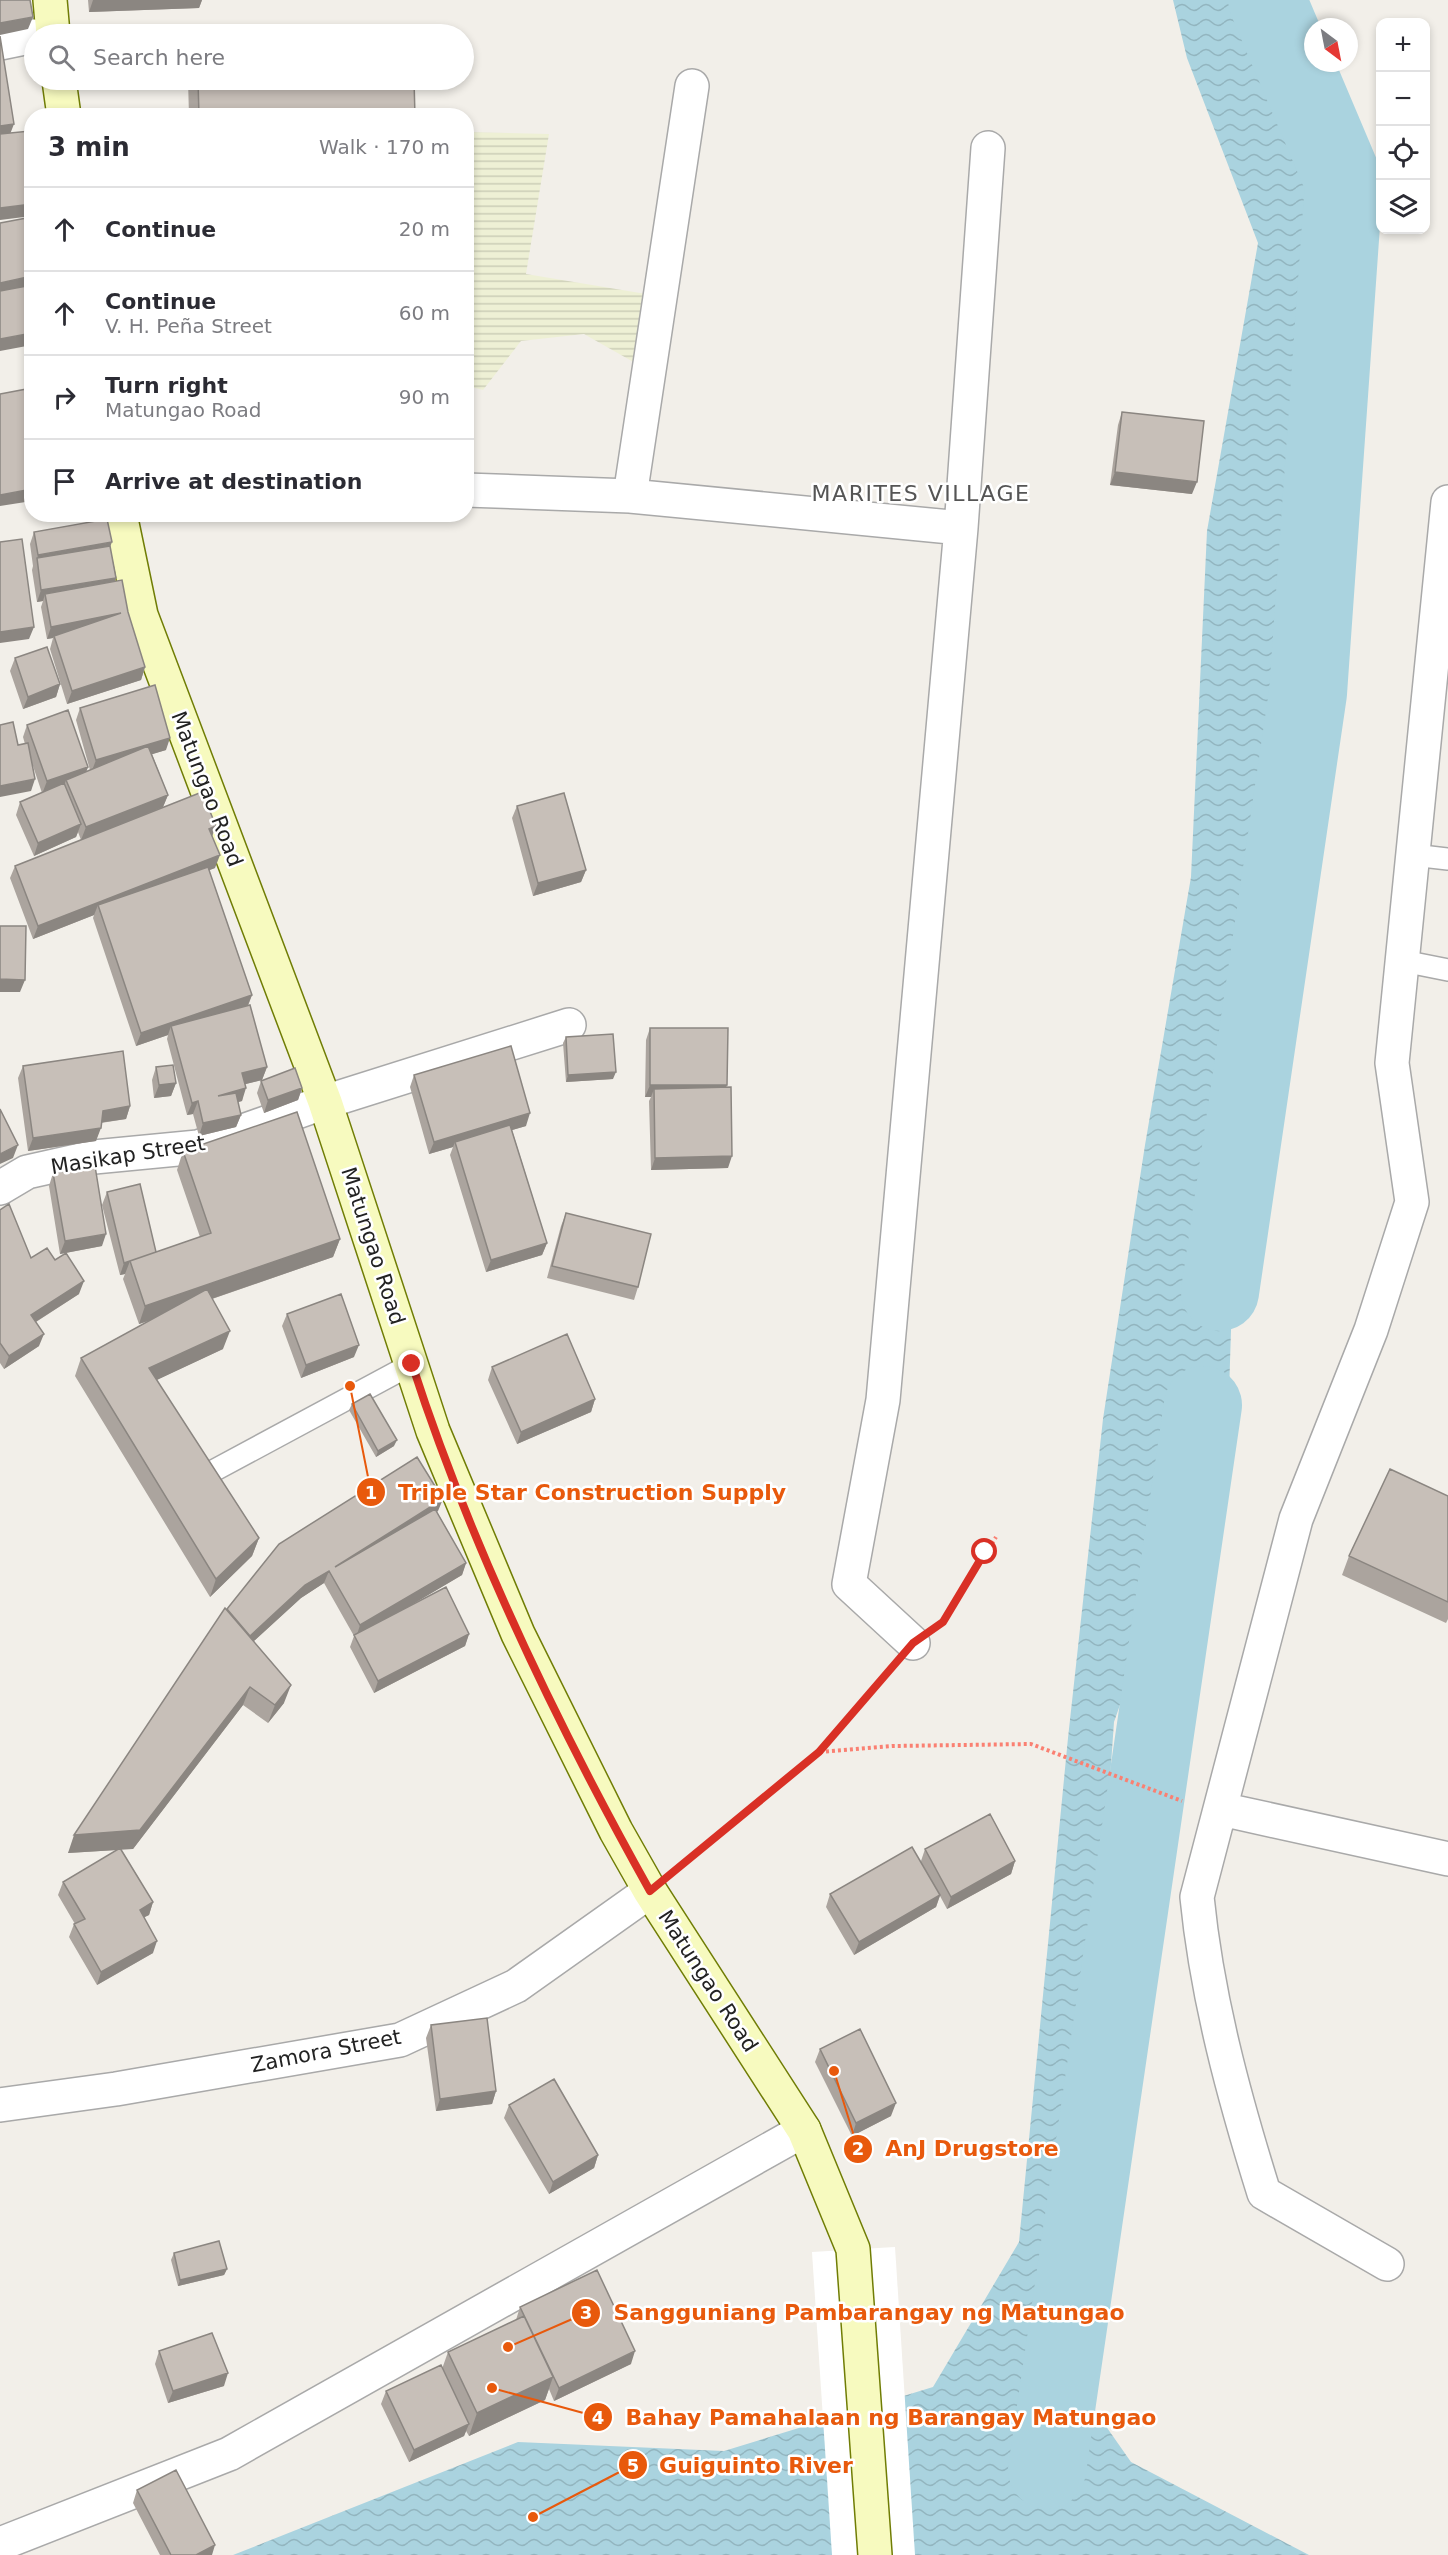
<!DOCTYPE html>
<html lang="en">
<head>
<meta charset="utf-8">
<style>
  body { margin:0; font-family:"DejaVu Sans",sans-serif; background:#f2f2f3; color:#2b2b33 }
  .controls { position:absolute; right:18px; top:18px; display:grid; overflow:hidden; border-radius:12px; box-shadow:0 3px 9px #0003 }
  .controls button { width:54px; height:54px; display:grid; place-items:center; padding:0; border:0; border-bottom:2px solid #e1e1e2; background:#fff; color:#2b2b33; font:30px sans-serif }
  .compass { position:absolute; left:1304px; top:18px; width:54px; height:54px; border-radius:50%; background:#fff; box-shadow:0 3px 9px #0003; rotate:148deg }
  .stop { position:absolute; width:18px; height:18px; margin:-14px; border:4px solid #d93025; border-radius:50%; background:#fff }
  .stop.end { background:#d93025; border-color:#fff; box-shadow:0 2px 6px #0008 }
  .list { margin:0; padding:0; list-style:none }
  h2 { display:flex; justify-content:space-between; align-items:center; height:78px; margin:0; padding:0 24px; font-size:26px }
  h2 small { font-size:20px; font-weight:400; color:#7c7c81 }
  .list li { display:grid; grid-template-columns:39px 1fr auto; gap:18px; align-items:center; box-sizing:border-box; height:84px; padding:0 24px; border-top:2px solid #e1e1e2 }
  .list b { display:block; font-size:22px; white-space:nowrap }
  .list p { margin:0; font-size:20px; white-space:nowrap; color:#7c7c81 }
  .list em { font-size:20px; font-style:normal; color:#7c7c81 }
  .icon { flex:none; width:33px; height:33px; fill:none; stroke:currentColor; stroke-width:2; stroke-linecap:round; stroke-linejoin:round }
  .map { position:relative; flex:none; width:1448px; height:2555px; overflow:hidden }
  .search { position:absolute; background:#fff; box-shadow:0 3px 9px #0003; left:24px; top:24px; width:450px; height:66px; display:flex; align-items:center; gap:15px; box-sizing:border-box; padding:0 21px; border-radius:33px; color:#7c7c81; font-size:22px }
  .panel { position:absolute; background:#fff; box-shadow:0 3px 9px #0003; left:24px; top:108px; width:450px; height:414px; border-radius:24px }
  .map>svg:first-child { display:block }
  .farmland { fill:url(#farmland-rules) }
  .water { fill:url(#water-waves) }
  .pier { fill:#fff }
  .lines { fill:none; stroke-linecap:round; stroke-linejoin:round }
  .river { stroke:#aad3df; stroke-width:78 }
  .service-casing { stroke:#a9a9a9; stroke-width:24 }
  .minor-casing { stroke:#a9a9a9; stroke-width:36 }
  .secondary-casing { stroke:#707d05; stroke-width:36 }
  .path { stroke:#fa8072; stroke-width:4; stroke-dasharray:3 3; stroke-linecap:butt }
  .service { stroke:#fff; stroke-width:21 }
  .minor { stroke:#fff; stroke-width:33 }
  .secondary { stroke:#f7fabf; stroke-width:33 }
  .wall { fill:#aba49e }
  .shaded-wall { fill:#8b8681 }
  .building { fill:#c7bfb8; stroke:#8b8681; stroke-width:1.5 }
  .route { stroke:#d93025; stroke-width:8 }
  .labels { text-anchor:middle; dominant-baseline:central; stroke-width:5; stroke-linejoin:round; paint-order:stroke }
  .street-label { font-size:21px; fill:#222; stroke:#fff }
  .neighbourhood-label { font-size:22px; letter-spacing:1.5px; fill:#555; stroke:#fff }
  .leader { fill:none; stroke:#e8590c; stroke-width:2 }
  .callout-dot { fill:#e8590c; stroke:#fff; stroke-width:2 }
  .mark-label { font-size:18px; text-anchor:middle; font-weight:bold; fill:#fff }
  .callout-label { font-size:22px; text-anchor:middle; font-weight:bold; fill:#e8590c; stroke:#fff; stroke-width:5; stroke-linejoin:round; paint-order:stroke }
</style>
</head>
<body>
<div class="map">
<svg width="1448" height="2555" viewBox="0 0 1448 2555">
  <defs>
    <pattern id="farmland-rules" width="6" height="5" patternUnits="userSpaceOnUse" patternTransform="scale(1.5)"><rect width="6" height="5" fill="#eef0d5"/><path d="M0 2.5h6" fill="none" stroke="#ccceb7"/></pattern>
    <pattern id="water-waves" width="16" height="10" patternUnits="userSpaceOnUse" patternTransform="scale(1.5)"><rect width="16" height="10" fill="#aad3df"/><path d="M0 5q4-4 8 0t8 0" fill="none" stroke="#92b5bf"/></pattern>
  </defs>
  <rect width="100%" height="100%" fill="#f2efe9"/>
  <path class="farmland" d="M466,132L549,134L526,274L652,295L644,368L584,334L521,341L483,390L467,386Z"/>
  <path class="water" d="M1173,0H1260L1352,264L1304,444L1317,693L1242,987L1229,1393L1114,1722L1086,2119L1054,2352L1131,2462L1309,2555H233L518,2442L724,2451L933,2387L1019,2242L1068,1738L1103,1419L1145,1145L1191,877L1207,531L1258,243L1187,58Z"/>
  <path class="pier" d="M895,2247L915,2555H832L812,2252Z"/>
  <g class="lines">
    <path class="river" d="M1220,1292L1308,693L1344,182L1267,0
      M1047,2470L1203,1405"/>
    <g class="service-casing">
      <path id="service" d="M1413,855L1448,859
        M1403,961L1448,970
        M213,1471L412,1364"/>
    </g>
    <g class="minor-casing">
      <path id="minor" d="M0,43L34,36
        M466,490L630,496L961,528
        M630,496L692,86
        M0,1188L27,1172L94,1157L198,1147L325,1102L569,1025
        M913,1643L849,1584L883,1400L961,528L988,148
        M1221,1809L1448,1859
        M0,2105L116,2089L400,2040L516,1986L650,1891
        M1387,2264L1264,2193C1234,2097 1207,1998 1197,1897L1296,1519L1371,1330L1412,1202L1392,1063L1448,502
        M0,2544L229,2454L804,2130"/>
    </g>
    <g class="secondary-casing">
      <path id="secondary" d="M50,0L53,34
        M59,80L64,116
        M120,514L141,615L325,1102L433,1431L518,1634L616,1831L650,1891L804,2130L853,2249L875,2555"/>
    </g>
    <path class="path" d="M944,1620L996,1537
      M820,1752L893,1746L1031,1744L1182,1801
      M680,1867L819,1752L888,1672"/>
    <use href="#service" class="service"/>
    <use href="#minor" class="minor"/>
    <use href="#secondary" class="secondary"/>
  </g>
  <path class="wall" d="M88,0H202L199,8L89,12Z
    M188,80H414L415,116H189Z
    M1122,412L1192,494L1110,485L1118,425Z
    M34,532L110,546L116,578L115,581L128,612L145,667L141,680L67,704L50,649L53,638L47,639L41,607L43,601L37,602L32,570L33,566L30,544Z
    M15,658L60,684L56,697L23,709L10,671Z
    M80,708L166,750L152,754L168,795L163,807L216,826L212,836L215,868L209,870L252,995L248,1006L267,1067L262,1080L245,1084L242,1101L238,1102L241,1115L236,1127L199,1136L193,1114L187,1115L167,1039L168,1035L136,1046L93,918L94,915L33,939L10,878L15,866L81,840L78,832L76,837L34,856L16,815L20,802L42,793L33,766L31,791L18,745L25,744L23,737L27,725L88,767L86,772L90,770L76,720Z
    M517,806L586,870L581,882L533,896L512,818Z
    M650,1028L726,1088L728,1168L651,1170L649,1101L651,1097H645L646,1040Z
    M566,1037L613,1079L566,1082L563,1043Z
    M23,1066L130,1106L126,1119L101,1123L96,1141L28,1151L18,1078Z
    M156,1067L176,1083L171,1096L154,1098L152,1080Z
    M414,1075L526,1126L512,1130L547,1243L542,1255L486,1272L450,1155L453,1147L429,1154L410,1087Z
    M261,1081L302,1088L298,1100L264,1113L257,1093Z
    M183,1151L340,1239L333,1257L212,1299L223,1349L156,1380L259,1538L252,1556L210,1597L75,1376L81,1358L149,1321L139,1324L123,1279L125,1274L120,1275L102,1205L107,1192L156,1252L200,1237L177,1170Z
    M53,1173L102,1246L60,1254L49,1186Z
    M0,1210L31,1258L55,1260L79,1294L36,1322L39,1346L4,1369L0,1363Z
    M566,1213L638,1287L634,1300L547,1278L561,1226Z
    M287,1314L354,1357L301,1378L282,1326Z
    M492,1367L595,1399L591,1412L517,1444L488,1380Z
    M352,1404L394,1446L376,1457L349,1410Z
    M1448,1496V1619L1446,1623L1342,1575L1349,1556Z
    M438,1511L437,1512L466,1563L462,1575L407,1607L469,1634L465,1646L374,1693L350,1647L354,1636L324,1583L301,1598L254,1641L284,1703L268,1723L243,1705L133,1849H121L153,1902L149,1915L144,1917L153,1953L97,1985L69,1937L74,1924H75L58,1895L63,1882L117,1850L68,1853L227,1609Z
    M925,1849L1015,1861L1011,1874L947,1909L940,1896L936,1907L854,1955L826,1907L830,1894L921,1861Z
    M431,2025L496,2091L492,2104L436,2111L426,2038Z
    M820,2049L891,2116L852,2136L815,2062Z
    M509,2105L598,2155L594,2168L549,2194L504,2118Z
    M174,2253L227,2269L224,2275L178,2286L171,2260Z
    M520,2307L631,2364L554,2401L549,2389L545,2400L469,2436L466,2431L464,2436L409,2462L381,2404L386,2391L442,2369L448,2352L516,2320Z
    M159,2351L224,2386L168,2403L155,2364Z
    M137,2490L212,2555H160L133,2503Z"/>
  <path class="shaded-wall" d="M93,0H202L199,8L89,12Z
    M33,17L28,29L0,35V23Z
    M14,124L7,142L0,143V126Z
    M32,204V216L0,220V208Z
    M32,276V287L0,294V283Z
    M32,333V345L0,351V339Z
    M1115,472L1197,482L1192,494L1110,485Z
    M32,489V501L0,506V495Z
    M112,542L107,555L37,559L38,555Z
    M116,578L111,591L45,594L43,601L37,602L41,590Z
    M121,613L54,636L53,638L47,639L51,627Z
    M34,627L29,639L0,643V632Z
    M145,667L141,680L67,704L72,691Z
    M60,684L56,697L23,709L28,697Z
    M170,738L166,750L91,773L96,760Z
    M88,767L83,780H66L64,786L42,794L47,781Z
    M35,779L31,791L0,797V786Z
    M168,795L163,807L81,840L86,827Z
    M81,824L76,837L34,856L38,843Z
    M216,826L211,839L209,829Z
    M220,855L215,868L100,913L98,905L94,915L33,939L38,926Z
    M586,870L581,882L533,896L538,883Z
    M0,979L25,980L20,992H0Z
    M252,995L247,1007L171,1026L168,1035L136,1046L141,1033Z
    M267,1067L262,1080L238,1086L242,1073Z
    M616,1072L613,1079L566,1082L568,1075Z
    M176,1083L171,1096L154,1098L159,1085Z
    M650,1085H727L723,1097L654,1089L651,1097H645Z
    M246,1088L242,1101L213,1109L218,1096Z
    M302,1088L298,1100L264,1113L268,1100Z
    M198,1101L193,1114L187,1115L192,1103Z
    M130,1106L126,1119L98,1123L103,1111Z
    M530,1113L526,1126L456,1146L455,1142L453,1147L429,1154L434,1142Z
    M241,1115L236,1127L199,1136L203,1123Z
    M101,1128L96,1141L28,1151L33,1138Z
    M18,1145L13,1158L0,1164V1154Z
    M732,1156L728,1168L651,1170L655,1158Z
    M106,1234L102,1246L60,1254L65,1241Z
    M340,1239L333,1257L139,1324L145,1306Z
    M547,1243L542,1255L486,1272L491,1260Z
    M130,1261L125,1274L120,1275L124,1263Z
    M84,1281L79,1294L26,1328L31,1315Z
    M230,1331L223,1349L142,1387L149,1368Z
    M44,1334L39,1346L4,1369L9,1356Z
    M359,1345L354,1357L301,1378L306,1365Z
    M595,1399L591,1412L517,1444L521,1432Z
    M397,1440L394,1446L376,1457L378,1451Z
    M443,1499L438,1511L333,1578L335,1567Z
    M259,1538L252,1556L210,1597L216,1579Z
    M466,1563L462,1575L356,1638L360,1625Z
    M329,1571L324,1583L301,1598L243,1651L247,1639L305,1585Z
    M469,1634L465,1646L374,1693L378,1681Z
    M291,1685L284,1703L268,1723L275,1705Z
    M250,1687L243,1705L133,1849L68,1853L74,1835Z
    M1015,1861L1011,1874L947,1909L951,1897Z
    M940,1895L936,1907L854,1955L859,1942Z
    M153,1902L149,1915L135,1922L140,1910Z
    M157,1941L153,1953L97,1985L101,1972Z
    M496,2091L492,2104L436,2111L440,2099Z
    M896,2103L891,2116L852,2136L856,2123Z
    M598,2155L594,2168L549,2194L553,2182Z
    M227,2269L224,2275L178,2286L180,2280Z
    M635,2351L631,2364L554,2401L559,2388Z
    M228,2373L224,2386L168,2403L173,2391Z
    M553,2377L545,2400L469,2436L477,2413Z
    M469,2424L464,2436L409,2462L414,2450Z
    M215,2545L212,2555H196Z"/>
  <path class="building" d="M0,0H30L33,17L0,23Z
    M0,36L14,124L0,126Z
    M198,80H414L415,116H199Z
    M30,131L32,141V204L0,208V134Z
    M32,217V276L0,283V223Z
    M32,285V333L0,339V291Z
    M32,388V489L0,495V394Z
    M1122,412L1204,421L1197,482L1115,472Z
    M107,519L112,542L38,555L34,532Z
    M22,539L34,627L0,632V542Z
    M110,546L116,578L41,590L37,558Z
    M122,580L128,612L145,667L72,691L54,636L121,613L51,627L45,594Z
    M47,647L60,684L28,697L15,658Z
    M155,685L170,738L96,760L80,708Z
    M68,710L88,767L47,781L27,725Z
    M13,722L18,745L28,743L35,779L0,786V725Z
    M148,746L168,795L86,827L66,780Z
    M64,783L81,824L38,843L20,802Z
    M202,792L216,826L209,829L220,855L38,926L15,866Z
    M564,793L586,870L538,883L517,806Z
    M208,867L252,995L141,1033L98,905Z
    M0,926H26L25,980L0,979Z
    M250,1005L267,1067L242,1073L246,1088L218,1096L236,1093L241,1115L203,1123L198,1101L192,1103L171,1026Z
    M650,1028H728L727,1085H650Z
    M613,1034L616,1072L568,1075L566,1037Z
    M511,1046L530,1113L434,1142L414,1075Z
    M123,1051L130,1106L103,1111L101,1128L33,1138L23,1066Z
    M173,1065L176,1083L159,1085L156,1067Z
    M295,1068L302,1088L268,1100L261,1081Z
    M731,1087L732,1156L655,1158L654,1089Z
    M0,1109L18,1145L0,1154Z
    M297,1112L340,1239L145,1306L130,1261L211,1233L183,1151Z
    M510,1125L547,1243L491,1260L455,1142Z
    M95,1166L106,1234L65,1241L53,1173Z
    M140,1184L156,1252L124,1263L107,1192Z
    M9,1204L31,1258L47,1248L55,1260L66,1253L84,1281L31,1315L44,1334L9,1356L0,1343V1210Z
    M566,1213L651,1234L638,1287L552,1266Z
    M207,1289L230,1331L149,1368L259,1538L216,1579L81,1358Z
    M341,1294L359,1345L306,1365L287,1314Z
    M567,1334L595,1399L521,1432L492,1367Z
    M370,1394L397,1440L378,1451L352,1404Z
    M417,1457L443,1499L335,1567L435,1509L466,1563L360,1625L329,1571L305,1585L250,1636L227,1609L279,1544Z
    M1390,1469L1448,1496V1602L1349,1556Z
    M446,1587L469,1634L378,1681L354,1635Z
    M225,1608L291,1685L275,1705L250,1687L140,1830L74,1835Z
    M990,1814L1015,1861L951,1897L925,1849Z
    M912,1847L940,1895L859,1942L830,1894Z
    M120,1848L153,1902L140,1910L157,1941L101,1972L74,1924L85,1919L63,1882Z
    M487,2018L496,2091L440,2099L431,2025Z
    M860,2029L896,2103L856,2123L820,2049Z
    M554,2079L598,2155L553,2182L509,2105Z
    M219,2241L227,2269L180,2280L174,2253Z
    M597,2270L635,2351L559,2388L520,2307Z
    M524,2316L553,2377L477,2413L448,2352Z
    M212,2333L228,2373L173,2391L159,2351Z
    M441,2365L469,2424L414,2450L386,2391Z
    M176,2470L215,2545L196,2555H171L137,2490Z"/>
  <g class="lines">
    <path class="route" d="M412,1364C471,1547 556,1723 650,1891L819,1752L913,1643L943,1622L985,1552"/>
  </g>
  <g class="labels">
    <g class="street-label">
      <text transform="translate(207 789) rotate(69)">Matungao Road</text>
      <text transform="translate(128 1155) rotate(-9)">Masikap Street</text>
      <text transform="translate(373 1246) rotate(72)">Matungao Road</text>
      <text transform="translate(708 1981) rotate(57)">Matungao Road</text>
      <text transform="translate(326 2051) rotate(-11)">Zamora Street</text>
    </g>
    <g class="neighbourhood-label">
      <text x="921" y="493">MARITES VILLAGE</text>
    </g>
  </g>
  <path class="leader" d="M350 1386L371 1492M834 2071L858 2149M508 2347L586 2313M492 2388L598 2417M533 2517L633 2465"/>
  <g class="callout-dot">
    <circle cx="350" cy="1386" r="6"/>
    <circle cx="834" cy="2071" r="6"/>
    <circle cx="508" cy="2347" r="6"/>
    <circle cx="492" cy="2388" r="6"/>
    <circle cx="533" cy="2517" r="6"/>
    <circle cx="371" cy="1492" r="15"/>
    <circle cx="858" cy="2149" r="15"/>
    <circle cx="586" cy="2313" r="15"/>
    <circle cx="598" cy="2417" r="15"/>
    <circle cx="633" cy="2465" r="15"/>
  </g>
  <g class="mark-label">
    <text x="371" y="1499">1</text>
    <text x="858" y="2155">2</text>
    <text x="586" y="2319">3</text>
    <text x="598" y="2424">4</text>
    <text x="633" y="2472">5</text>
  </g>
  <g class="callout-label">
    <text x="592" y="1500">Triple Star Construction Supply</text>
    <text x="972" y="2156">AnJ Drugstore</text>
    <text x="869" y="2320">Sangguniang Pambarangay ng Matungao</text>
    <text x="891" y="2425">Bahay Pamahalaan ng Barangay Matungao</text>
    <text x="756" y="2473">Guiguinto River</text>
  </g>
</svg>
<div class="controls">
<button>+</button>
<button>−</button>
<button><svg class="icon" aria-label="locate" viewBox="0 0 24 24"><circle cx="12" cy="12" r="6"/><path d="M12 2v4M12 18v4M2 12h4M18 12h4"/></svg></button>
<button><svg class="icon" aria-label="layers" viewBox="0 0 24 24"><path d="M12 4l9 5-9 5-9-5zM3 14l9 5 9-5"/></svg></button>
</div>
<svg class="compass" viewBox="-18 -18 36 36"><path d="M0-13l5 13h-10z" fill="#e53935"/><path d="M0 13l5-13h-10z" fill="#7c7c81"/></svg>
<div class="stop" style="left:985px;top:1552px"></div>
<div class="stop end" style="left:412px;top:1364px"></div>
<div class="search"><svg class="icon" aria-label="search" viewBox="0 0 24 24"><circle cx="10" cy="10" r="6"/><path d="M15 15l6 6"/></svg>Search here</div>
<section class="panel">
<h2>3 min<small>Walk · 170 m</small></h2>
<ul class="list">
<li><svg class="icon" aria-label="ahead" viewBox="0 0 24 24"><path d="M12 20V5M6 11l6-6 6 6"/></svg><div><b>Continue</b></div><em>20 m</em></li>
<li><svg class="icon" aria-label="ahead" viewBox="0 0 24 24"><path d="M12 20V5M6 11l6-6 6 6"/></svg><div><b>Continue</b><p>V. H. Peña Street</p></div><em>60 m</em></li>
<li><svg class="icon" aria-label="right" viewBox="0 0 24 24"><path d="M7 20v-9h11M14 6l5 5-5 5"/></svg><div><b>Turn right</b><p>Matungao Road</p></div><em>90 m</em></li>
<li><svg class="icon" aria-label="arrive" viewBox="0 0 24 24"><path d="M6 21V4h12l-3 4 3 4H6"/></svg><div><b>Arrive at destination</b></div></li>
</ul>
</section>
</div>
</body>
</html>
